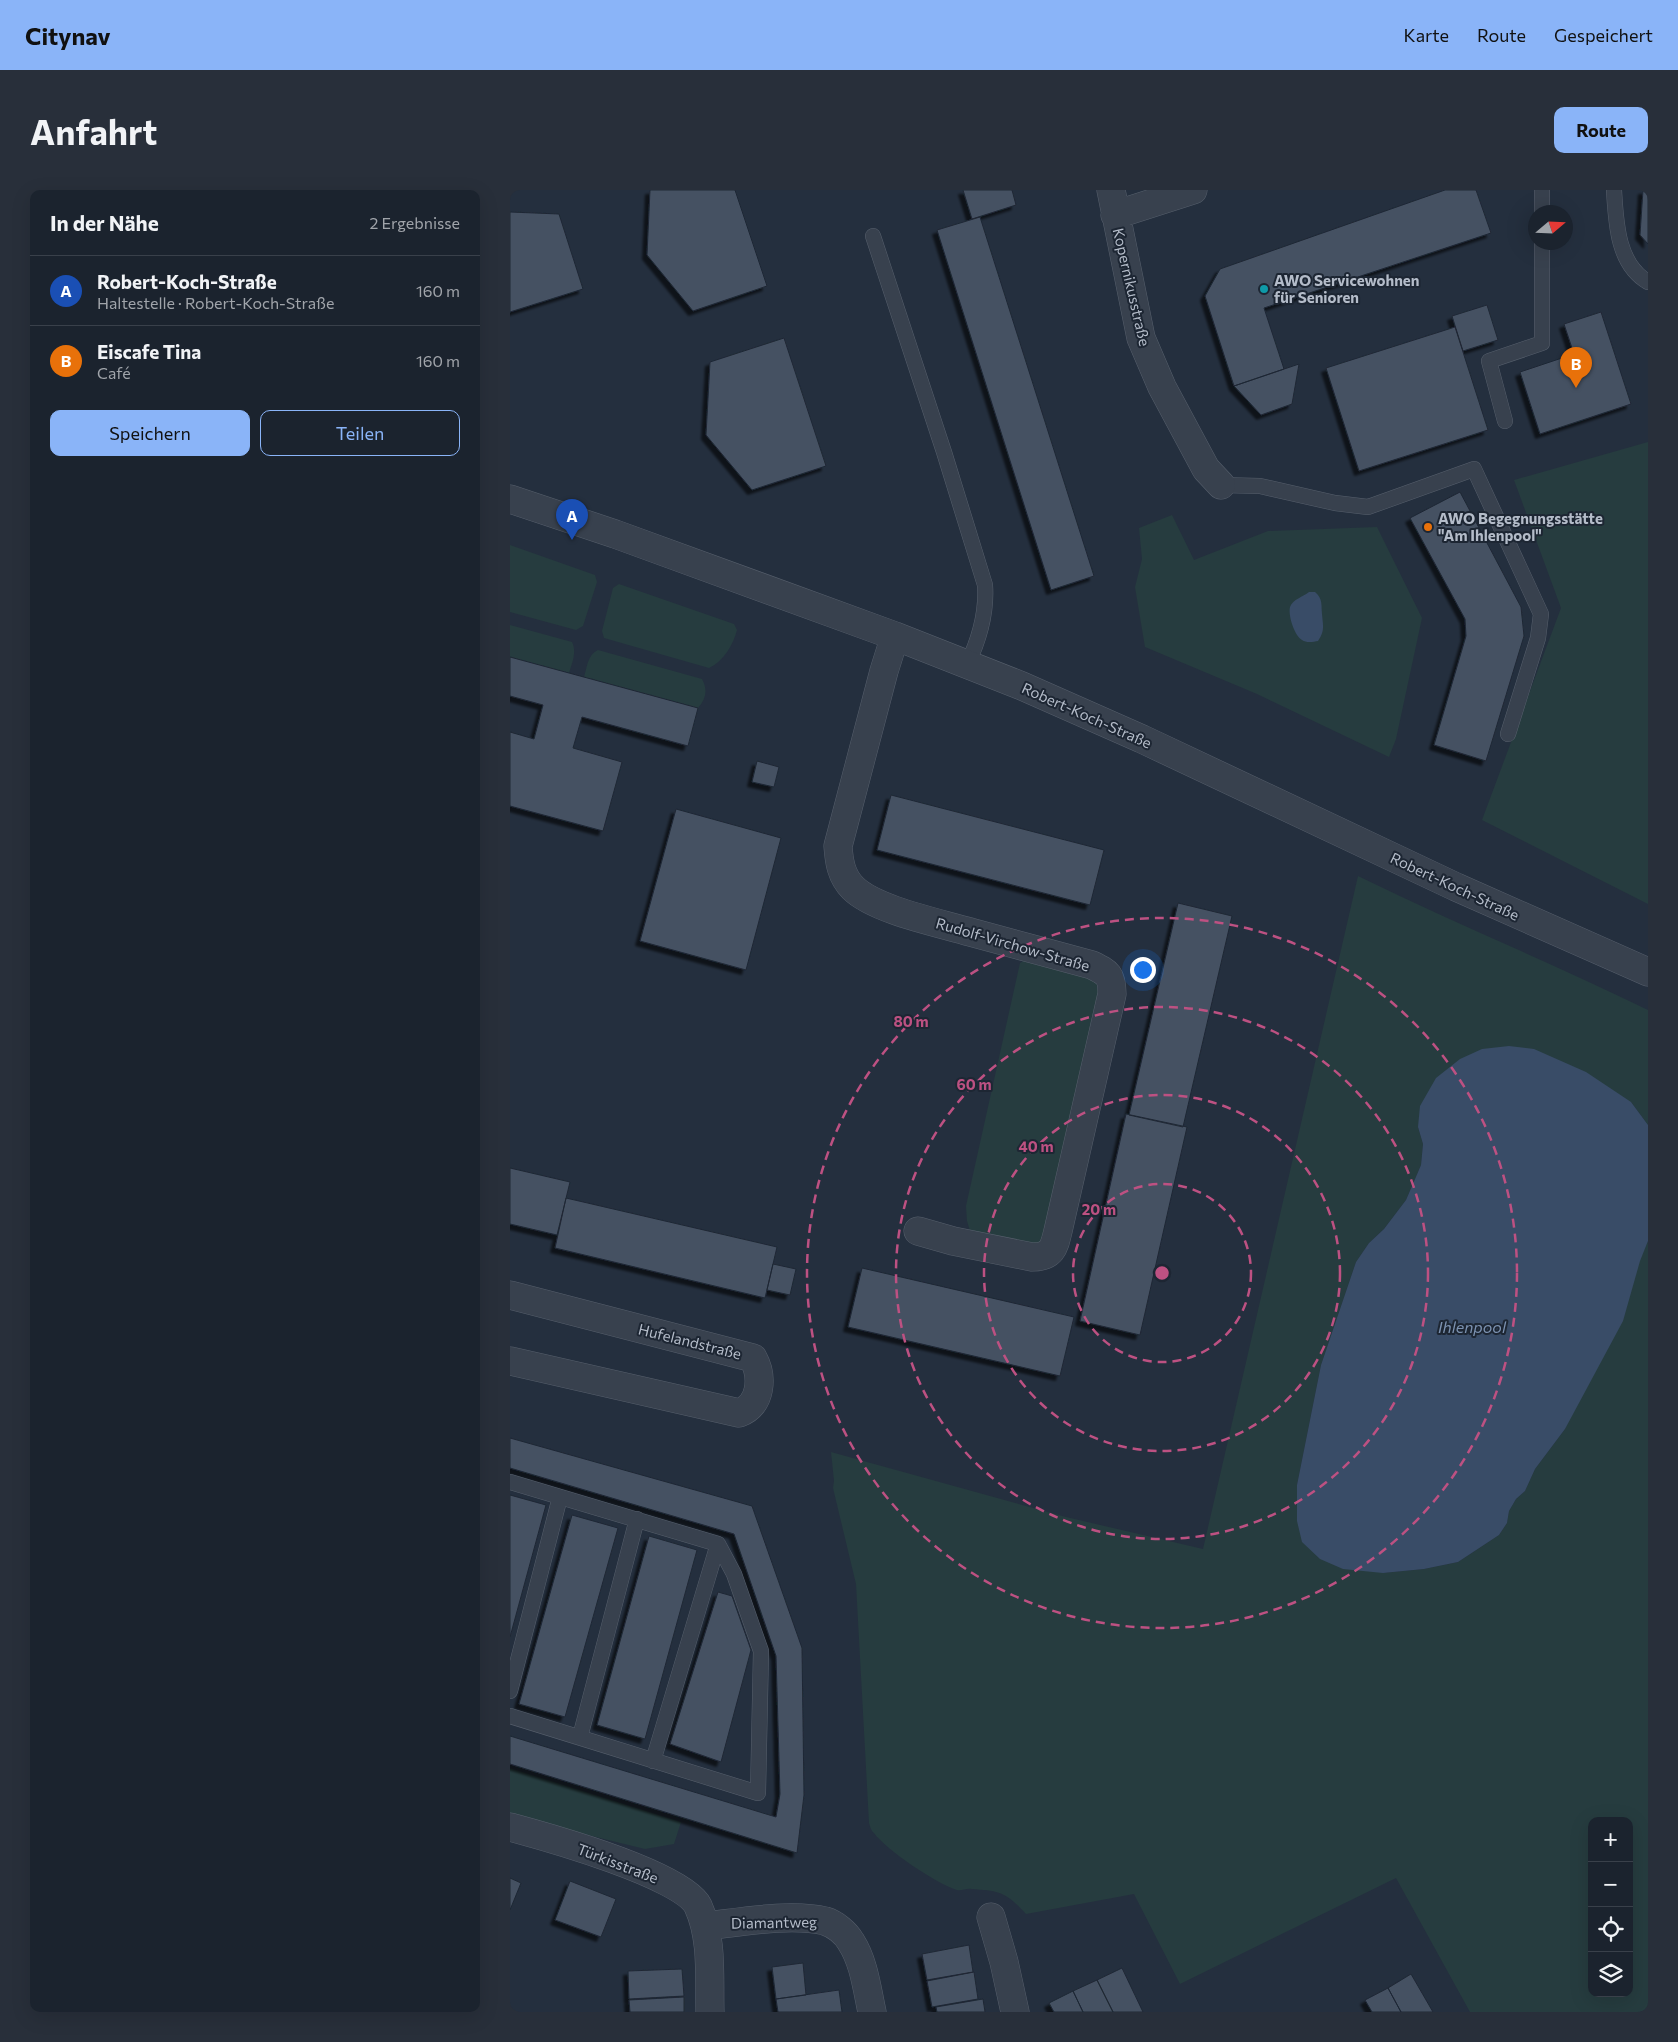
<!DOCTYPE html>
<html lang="de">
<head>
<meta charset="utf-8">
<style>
  body { margin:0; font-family:Commissioner,sans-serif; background:#282f3a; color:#f1f3f6 }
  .controls { position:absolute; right:15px; bottom:15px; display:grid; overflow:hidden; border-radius:10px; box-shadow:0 5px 20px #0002 }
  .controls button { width:45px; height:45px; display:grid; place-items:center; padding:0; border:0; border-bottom:1px solid #39404a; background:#1b232e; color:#f1f3f6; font:25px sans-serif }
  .compass { position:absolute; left:1018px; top:15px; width:45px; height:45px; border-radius:50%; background:#1b232e; box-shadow:0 5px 20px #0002; rotate:71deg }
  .you { position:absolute; left:632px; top:779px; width:18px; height:18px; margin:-12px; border:4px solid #fff; border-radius:50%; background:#1a73e8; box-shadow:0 0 0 8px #1a73e833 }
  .badge { display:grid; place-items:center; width:32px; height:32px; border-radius:50%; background:#8ab4f8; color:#fff; font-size:16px; font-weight:700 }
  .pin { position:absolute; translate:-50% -41px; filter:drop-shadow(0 1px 2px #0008) }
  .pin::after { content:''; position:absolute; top:26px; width:18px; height:15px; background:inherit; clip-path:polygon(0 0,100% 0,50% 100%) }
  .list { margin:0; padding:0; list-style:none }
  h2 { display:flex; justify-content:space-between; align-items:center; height:65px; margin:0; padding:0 20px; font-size:21px }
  h2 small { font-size:16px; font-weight:400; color:#a0a4aa }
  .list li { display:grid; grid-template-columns:32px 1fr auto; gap:15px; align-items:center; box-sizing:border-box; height:70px; padding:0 20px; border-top:1px solid #39404a }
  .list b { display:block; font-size:19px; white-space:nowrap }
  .list p { margin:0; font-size:16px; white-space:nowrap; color:#a0a4aa }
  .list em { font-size:16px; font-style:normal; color:#a0a4aa }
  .actions { display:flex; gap:10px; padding:15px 20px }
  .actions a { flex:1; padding:11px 0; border:1px solid #8ab4f8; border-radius:10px; text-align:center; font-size:18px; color:#8ab4f8 }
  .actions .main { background:#8ab4f8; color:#111 }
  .icon { flex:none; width:28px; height:28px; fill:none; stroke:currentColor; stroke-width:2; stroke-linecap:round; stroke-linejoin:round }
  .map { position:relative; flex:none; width:1138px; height:1822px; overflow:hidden; border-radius:10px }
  header { display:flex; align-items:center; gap:30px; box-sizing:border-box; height:70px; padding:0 25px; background:#8ab4f8; color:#111 }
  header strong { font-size:24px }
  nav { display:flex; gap:28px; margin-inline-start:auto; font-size:18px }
  .intro { display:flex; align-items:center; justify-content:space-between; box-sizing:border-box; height:120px; padding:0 30px }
  h1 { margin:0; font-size:35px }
  .button { padding:12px 22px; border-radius:10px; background:#8ab4f8; color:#111; font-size:18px; font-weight:700 }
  main { display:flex; gap:30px; padding:0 30px }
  aside { flex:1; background:#1b232e; border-radius:10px; box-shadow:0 5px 20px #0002 }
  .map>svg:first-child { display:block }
  .green { fill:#263c3f; fill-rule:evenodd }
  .water { fill:#394c67 }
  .building { fill:#455162; stroke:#1f2835; filter:url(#shadow) }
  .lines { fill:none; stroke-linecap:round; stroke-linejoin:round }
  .service-casing { stroke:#565f6c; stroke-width:16 }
  .minor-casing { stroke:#565f6c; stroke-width:29 }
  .service { stroke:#38414e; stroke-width:15 }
  .minor { stroke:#38414e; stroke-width:28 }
  .ring { fill:none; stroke:#bd5182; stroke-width:2.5; stroke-dasharray:9 6 }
  .culture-dot { fill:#0f9aa8; stroke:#1d2633; stroke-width:2 }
  .food-dot { fill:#e8710a; stroke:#1d2633; stroke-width:2 }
  .labels { text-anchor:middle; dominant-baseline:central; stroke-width:4; stroke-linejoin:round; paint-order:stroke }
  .poi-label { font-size:15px; font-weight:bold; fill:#b4bcc9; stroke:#1d2633; text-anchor:start }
  .street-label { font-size:15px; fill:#b4bcc9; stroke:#1d2633 }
  .water-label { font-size:16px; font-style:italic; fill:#7c92b1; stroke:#1d2633 }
  .centre { fill:#bd5182; stroke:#1d2633; stroke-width:2.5 }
  .ring-label { font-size:15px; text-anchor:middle; font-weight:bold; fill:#bd5182; stroke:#1d2633; stroke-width:4; stroke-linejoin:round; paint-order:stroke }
</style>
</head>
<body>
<header>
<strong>Citynav</strong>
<nav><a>Karte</a><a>Route</a><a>Gespeichert</a></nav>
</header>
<div class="intro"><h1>Anfahrt</h1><a class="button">Route</a></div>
<main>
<aside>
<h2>In der Nähe<small>2 Ergebnisse</small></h2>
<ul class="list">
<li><span class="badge" style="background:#1a4fb4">A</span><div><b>Robert-Koch-Straße</b><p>Haltestelle · Robert-Koch-Straße</p></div><em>160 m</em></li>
<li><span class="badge" style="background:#e8710a">B</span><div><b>Eiscafe Tina</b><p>Café</p></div><em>160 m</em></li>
</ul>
<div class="actions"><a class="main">Speichern</a><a>Teilen</a></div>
</aside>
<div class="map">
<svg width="1138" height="1822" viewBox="0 0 1138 1822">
  <defs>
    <filter id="shadow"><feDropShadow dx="-4.5" dy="4.5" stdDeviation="1" flood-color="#0009"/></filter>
  </defs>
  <rect width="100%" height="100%" fill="#242f3e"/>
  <path class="green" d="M1138,252V714L972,630L1051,418L1004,290Z
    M662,325L684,370L758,341L867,337L912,428L886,549L879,567L747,504L635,457L625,397L632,369L629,338Z
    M0,355L85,385L87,392L73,436L66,440L0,422Z
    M109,394L224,434L227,440C223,455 214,471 199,478L94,448L92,441L103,398Z
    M0,435L62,452C67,462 62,473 59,483L0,467Z
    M88,460L192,489C198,500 196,509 188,518L74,487C77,477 78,464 88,460Z
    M848,686C944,733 1042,773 1138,820V935L1121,912L908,937L913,954L911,975L896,1010L874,1039L859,1053L846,1072L811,1175L787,1295L873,1383L914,1379L948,1372L989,1345L997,1333L999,1321L1006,1309L1015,1301L1025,1279L1055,1239L1138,1051V1822H960L886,1688L670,1794L624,1704L516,1724C496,1702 490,1701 462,1699C456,1698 452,1701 447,1700C427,1694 376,1660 364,1643C361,1641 360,1636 359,1633L346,1394L323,1298L324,1291L321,1262L556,1327L693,1359ZM1082,1631H1119V1803H1082Z
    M518,768L578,786L587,794L589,806L536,1046L528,1054H512L461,1044L457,1031L456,1016L510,773Z
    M0,1578L171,1632L164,1654L135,1659L0,1626Z"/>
  <path class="water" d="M799,402H805C813,409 811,414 812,424C813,436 815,441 808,451C803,452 796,453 792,450C784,445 778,425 780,417C783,409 793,407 799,402Z
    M999,856L1024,859L1076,882L1121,912L1138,935V1051L1130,1071L1113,1131L1055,1239L1025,1279L1015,1301L1006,1309L999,1321L997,1333L989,1345L948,1372L914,1379L873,1383L833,1379L810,1369L792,1352L787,1331V1295L811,1175L846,1072L859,1053L874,1039L896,1010L911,975L913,954L908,937L910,916L926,888L950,869L972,859Z"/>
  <path class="building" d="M140,0H225L257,96L183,121L137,65Z
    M453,0H502L506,15L462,29Z
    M935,0H966L981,43L754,118L774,179L724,196L695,106L710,79Z
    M1133,0H1138V54L1130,45Z
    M0,22L49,24L73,99L0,122Z
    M470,27L584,386L541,400L427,40Z
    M977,115L988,150L953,161L942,126Z
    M1091,122L1121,214L1030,244L1010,182L1064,164L1054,134Z
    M945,137L978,240L849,281L816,178Z
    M274,148L316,276L242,300L196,245L200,172Z
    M789,174L782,214L751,225L724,196Z
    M950,302L1011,417L1014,446L976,571L924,555L956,446L955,429L900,328Z
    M0,467L188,518L178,556L72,527L63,558L112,572L93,641L0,616V542L24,549L33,515L0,506Z
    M247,571L269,577L264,597L242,592Z
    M381,605L594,660L580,715L367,660Z
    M166,619L271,648L236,780L130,751Z
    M668,713L722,726L673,937L619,925Z
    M616,924L677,937L630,1145L570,1131Z
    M0,978L60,992L47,1045L0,1034Z
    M56,1008L267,1057L255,1108L45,1058Z
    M263,1074L286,1079L280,1105L257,1100Z
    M352,1078L564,1127L550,1186L338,1137Z
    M0,1248L242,1316L292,1458L294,1605L287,1663L0,1574V1546L266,1627L270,1604L266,1466L224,1344L0,1278Z
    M0,1305L36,1315L0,1447Z
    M62,1325L108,1338L55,1527L9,1514Z
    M139,1346L187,1360L135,1549L87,1535Z
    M208,1402L222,1406L241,1460L211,1572L160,1554Z
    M0,1688L11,1693L0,1720Z
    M60,1691L106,1709L91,1747L45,1730Z
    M459,1755L463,1782L417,1790L412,1764Z
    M293,1773L296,1805L266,1809L262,1777Z
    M612,1778L633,1822H603L587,1790Z
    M172,1779L174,1806L119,1809L118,1781Z
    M464,1782L468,1809L422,1817L417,1791Z
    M901,1784L923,1822H891L878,1798Z
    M587,1790L603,1822H573L563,1801Z
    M878,1798L891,1822H862L855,1810Z
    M329,1800L332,1822H268L266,1809Z
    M563,1801L573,1822H544L539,1813Z
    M174,1807V1822H120L119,1810Z
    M473,1809L475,1822H427L426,1817Z"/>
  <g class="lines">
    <g class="service-casing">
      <path id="service" d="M1032,0V22
        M1104,0C1106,32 1107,74 1138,92
        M363,46L434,262L475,395C477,423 469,450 457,475
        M995,231L979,171L1032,153V52
        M711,295L750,296L825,313L858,317L964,279L1031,424L1028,448L998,544
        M0,1292L208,1354L224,1384L251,1461L248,1603L0,1526
        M0,1501L50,1307
        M70,1547L127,1329
        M143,1571L208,1354"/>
    </g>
    <g class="minor-casing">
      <path id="minor" d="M601,0L631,148L652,197L696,279L711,295
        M605,25L683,0
        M0,309L105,344L385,446L512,496L632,549L946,697L1138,782
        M385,446L374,481L328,656C329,671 331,686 343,698C365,720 430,733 460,742C501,753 541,764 582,775C598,783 602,785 602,804L548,1041C544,1058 542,1067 522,1067L443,1051L408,1041
        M0,1105L243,1168C253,1186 252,1215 229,1223L0,1171
        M0,1637C37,1647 173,1685 188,1716C203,1749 199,1787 200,1822
        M481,1727L494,1772L505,1822
        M196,1736C231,1732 281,1723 315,1731C325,1734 336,1743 341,1752C354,1772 357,1799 362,1822"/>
    </g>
    <use href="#service" class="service"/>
    <use href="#minor" class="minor"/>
  </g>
  <g class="ring">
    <circle cx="652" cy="1083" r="89"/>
    <circle cx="652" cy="1083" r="178"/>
    <circle cx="652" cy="1083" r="266"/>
    <circle cx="652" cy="1083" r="355"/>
  </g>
  <circle class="culture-dot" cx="754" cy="99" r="5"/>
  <circle class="food-dot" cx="918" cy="337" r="5"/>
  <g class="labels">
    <g class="poi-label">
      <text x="764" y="90">AWO Servicewohnen<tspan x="764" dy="17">für Senioren</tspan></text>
      <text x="928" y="328">AWO Begegnungsstätte<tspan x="928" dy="17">"Am Ihlenpool"</tspan></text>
    </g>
    <g class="street-label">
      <text transform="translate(622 97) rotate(77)">Kopernikusstraße</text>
      <text transform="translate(577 525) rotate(24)">Robert-Koch-Straße</text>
      <text transform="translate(945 696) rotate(25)">Robert-Koch-Straße</text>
      <text transform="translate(503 754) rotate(16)">Rudolf-Virchow-Straße</text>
      <text transform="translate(180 1151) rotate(14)">Hufelandstraße</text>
      <text transform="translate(108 1673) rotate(21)">Türkisstraße</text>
      <text transform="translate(264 1732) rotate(-1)">Diamantweg</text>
    </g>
    <g class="water-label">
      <text x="962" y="1136">Ihlenpool</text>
    </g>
  </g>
  <circle cx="652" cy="1083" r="8" class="centre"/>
  <g class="ring-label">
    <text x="401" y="837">80 m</text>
    <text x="464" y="900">60 m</text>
    <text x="526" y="962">40 m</text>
    <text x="589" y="1025">20 m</text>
  </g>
</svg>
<div class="controls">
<button>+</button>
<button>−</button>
<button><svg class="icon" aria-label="locate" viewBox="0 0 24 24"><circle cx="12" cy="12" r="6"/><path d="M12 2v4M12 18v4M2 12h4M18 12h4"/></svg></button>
<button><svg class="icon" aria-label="layers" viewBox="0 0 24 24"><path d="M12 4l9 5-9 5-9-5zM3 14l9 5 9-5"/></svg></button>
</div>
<svg class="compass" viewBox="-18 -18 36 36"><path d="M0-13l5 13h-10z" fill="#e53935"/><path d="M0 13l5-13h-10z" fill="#a0a4aa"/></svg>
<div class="you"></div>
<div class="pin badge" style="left:62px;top:350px;background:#1a4fb4">A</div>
<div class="pin badge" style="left:1066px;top:198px;background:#e8710a">B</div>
</div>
</main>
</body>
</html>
